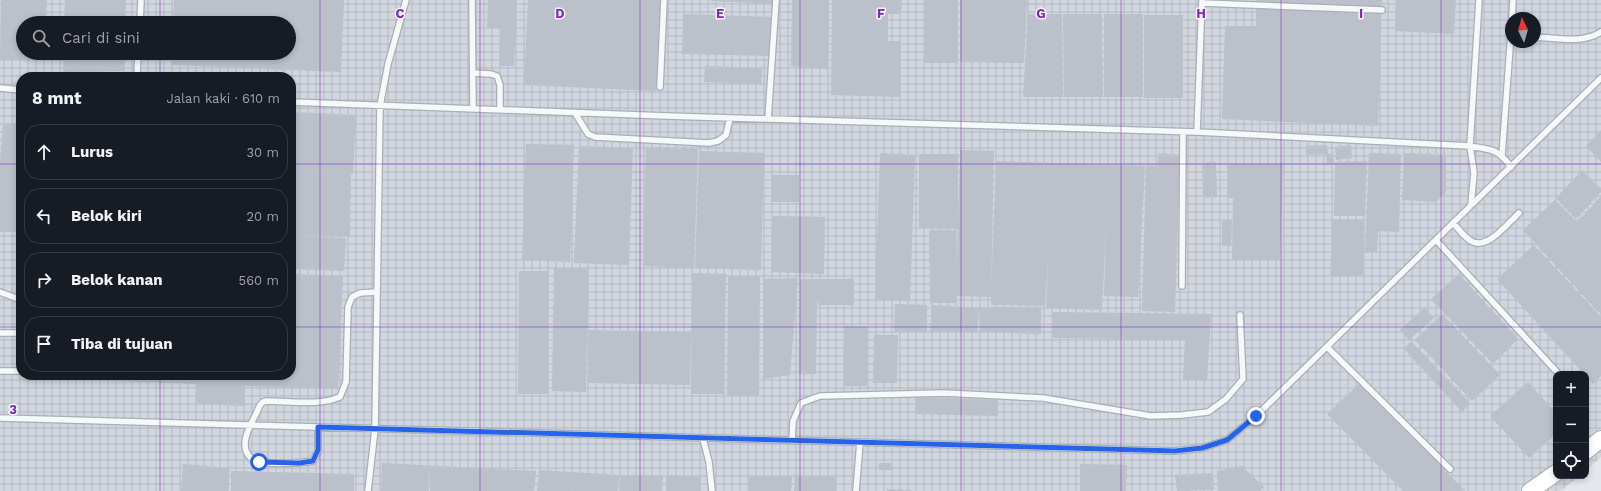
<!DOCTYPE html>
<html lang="id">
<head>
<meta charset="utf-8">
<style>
  body { margin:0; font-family:"Work Sans",sans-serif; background:#242831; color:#f1f3f6 }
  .controls { position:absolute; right:12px; bottom:12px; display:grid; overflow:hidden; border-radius:8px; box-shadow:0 2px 6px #0003 }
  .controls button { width:36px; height:36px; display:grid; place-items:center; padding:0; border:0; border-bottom:1px solid #363941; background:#171b24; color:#f1f3f6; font:20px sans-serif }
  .compass { position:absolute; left:1505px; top:12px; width:36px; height:36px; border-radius:50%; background:#171b24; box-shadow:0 2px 6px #0003; rotate:355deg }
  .stop { position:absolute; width:12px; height:12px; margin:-9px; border:3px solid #2563eb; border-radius:50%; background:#fff }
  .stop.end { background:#2563eb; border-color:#fff; box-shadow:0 1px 4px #0008 }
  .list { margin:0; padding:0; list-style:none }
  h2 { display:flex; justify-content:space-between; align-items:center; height:52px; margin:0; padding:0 16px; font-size:17px }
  h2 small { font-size:13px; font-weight:400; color:#9ea1a6 }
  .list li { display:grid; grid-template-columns:26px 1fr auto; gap:12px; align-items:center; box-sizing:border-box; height:56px; margin:0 8px 8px; padding:0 8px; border:1px solid #363941; border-radius:16px }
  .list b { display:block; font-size:15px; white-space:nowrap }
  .list em { font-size:13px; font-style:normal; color:#9ea1a6 }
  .icon { flex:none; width:22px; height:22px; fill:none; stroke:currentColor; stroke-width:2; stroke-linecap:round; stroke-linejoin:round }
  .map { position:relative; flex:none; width:1601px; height:491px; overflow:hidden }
  .search { position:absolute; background:#171b24; box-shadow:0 2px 6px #0003; left:16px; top:16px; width:280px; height:44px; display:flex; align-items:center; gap:10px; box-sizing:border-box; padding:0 14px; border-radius:22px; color:#9ea1a6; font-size:15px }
  .panel { position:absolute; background:#171b24; box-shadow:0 2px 6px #0003; left:16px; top:72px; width:280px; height:308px; border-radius:16px }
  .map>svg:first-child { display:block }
  .industrial { fill:url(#industrial-grid); fill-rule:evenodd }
  .building { fill:#bbc0ca }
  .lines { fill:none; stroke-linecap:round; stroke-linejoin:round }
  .service-casing { stroke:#a9aeb7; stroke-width:8 }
  .secondary-casing { stroke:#a9aeb7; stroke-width:18 }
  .service { stroke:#f7f8fa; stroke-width:5.5 }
  .secondary { stroke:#fff; stroke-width:16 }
  .route { stroke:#2563eb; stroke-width:5 }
  .grid { fill:none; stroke:#7b2cbf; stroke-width:1; stroke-opacity:0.55 }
  .grid-label { font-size:13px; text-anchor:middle; font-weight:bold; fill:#7b2cbf; stroke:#f4f6f9; stroke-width:3; stroke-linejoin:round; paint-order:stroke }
</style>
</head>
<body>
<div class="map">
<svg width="1601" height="491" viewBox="0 0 1601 491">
  <defs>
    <pattern id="industrial-grid" width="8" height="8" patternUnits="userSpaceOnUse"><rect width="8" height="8" fill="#d2d6de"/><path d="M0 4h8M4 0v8" fill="none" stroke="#b4b8c0"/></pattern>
  </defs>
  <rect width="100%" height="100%" fill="#e4e7ec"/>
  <path class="industrial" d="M0,0H1601V457L1586,470V374H1556V476H1579L1561,491H0ZM1511,18H1535V42H1511ZM23,23H289V53H23ZM21,77H291V375H21Z"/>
  <path class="building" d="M1,0H47L46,23H23V53H45L44,60L0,59Z
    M65,0H126L125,23H64Z
    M174,0H344L341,72L171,65L172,53H289V23H173Z
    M488,0H517L514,66H500L501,28H487Z
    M528,0H660L656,91L524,85Z
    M711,0H773L772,4L711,1Z
    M792,0H829L828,69L791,66Z
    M832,0H902L901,14H888V41H901V97L831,95Z
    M925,0H958V63H925Z
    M960,0H994V38V0H1027L1024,63L960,62Z
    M1256,0H1382L1378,126L1222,119L1225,26H1256Z
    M1397,0H1456L1454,34L1395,31Z
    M683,14L771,17L770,56L682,54Z
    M1028,14H1062L1063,97H1023Z
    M1063,14H1102L1103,97H1064Z
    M1104,14H1143V97H1104Z
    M1144,15H1183V98H1144Z
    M64,53H124V71L63,72Z
    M705,66L762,68L761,84L704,82Z
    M291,112L356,115L353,174H351L350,236L291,235V173H330L291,172Z
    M21,123V232H0V163L3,124Z
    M1601,130V162L1586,146Z
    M526,144L574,145L570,262L522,260Z
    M1327,145L1328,154L1306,155V146Z
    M1351,145L1352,158L1336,160L1335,147Z
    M579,146L633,148L629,265L574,263Z
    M646,148L698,149L694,268L643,266Z
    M960,150L994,151L991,295L996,161L1145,166L1138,297L1104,296L1107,210L1102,310L1046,308L1049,241L1045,306L991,305V297L956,296L958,228H919V154H958V226Z
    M699,151L764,153L761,270L695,268Z
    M880,153L915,155L910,301L875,300Z
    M1159,153L1180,155L1175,312L1142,311L1146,165L1157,166Z
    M1369,153L1401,154L1399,232L1378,231L1377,252H1365Z
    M1404,153L1446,155V192L1436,202L1402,200Z
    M1326,154H1333L1334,163L1327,164Z
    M1367,161L1365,216H1334L1335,162Z
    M1216,162L1217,197L1203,198L1202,163Z
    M1227,163H1283L1280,260L1232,259L1233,198H1227Z
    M1582,170L1601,189V192L1576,219L1556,198Z
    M771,175H799V202H771Z
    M1601,196V315L1523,230L1555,200L1577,222Z
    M773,216L825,217L824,274L771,272Z
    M1333,219L1364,220L1363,276L1330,277Z
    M1222,221H1232L1231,246H1222Z
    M929,230H956V303H930Z
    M291,236L346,238L344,271L291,269Z
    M1534,245L1601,317V376L1593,384L1586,376V374H1584L1497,279Z
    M18,248H21V283H17Z
    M554,268L588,269L586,392L552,391Z
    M519,271H549L548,394H518Z
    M693,273L726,274L724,394H691Z
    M291,274L343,276L338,389L245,386V406L196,404L197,384L67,379V375H291Z
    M1459,274L1518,339L1493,364L1431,299Z
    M728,277H760L759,395H727Z
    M798,278L790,375L763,379V279Z
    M800,279H854V305H818L817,299L816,374H799Z
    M895,304L927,305V332H894Z
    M932,305L979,308L1041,307V334L981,332L979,308L977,333L930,331Z
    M1425,307L1434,318L1409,340L1400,330Z
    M1053,312L1211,314L1207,381L1183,379L1185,340L1053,338Z
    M1442,314L1500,375L1472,401L1415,340Z
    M845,326L867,327V386H844Z
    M589,330L691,332L690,385L588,383Z
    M874,335H898L897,383H873Z
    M1411,341L1470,403L1462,412L1404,349Z
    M1361,382L1465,491H1403L1327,414Z
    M1528,382L1556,413V434L1529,458L1490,416Z
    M916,397L998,400V416L915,414Z
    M382,463L536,471L534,491H430L429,468L428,491H381Z
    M879,463H891V470H879Z
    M183,464L230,468L228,491H181Z
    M1080,464L1127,465L1126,491H1080Z
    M1242,466L1265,488L1261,489V491H1218L1217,471Z
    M539,470L619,475L618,491H572V481L571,491H537Z
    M231,471L354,474V491H231Z
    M1213,473L1214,490L1177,491L1175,475Z
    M620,475L663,476L662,491H620Z
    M666,475L701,477V491H666Z
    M749,476H792L791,491H749Z
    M795,476L836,477V491H794Z
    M887,489L912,490V491H887Z"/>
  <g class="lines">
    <g class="service-casing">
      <path id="service" d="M472,0L473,109
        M1202,3L1382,10
        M1512,18L1513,0
        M140,23L141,0
        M1535,37C1557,38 1582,44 1601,32
        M473,73L491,74L497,76L500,85V110
        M137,77L138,53
        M660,87L664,0
        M0,88L21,90
        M291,102L667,116L1197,132L1470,146C1492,150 1497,148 1511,167
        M575,113L588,134L595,137L709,143L718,141L726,135L730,118
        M768,119L776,0
        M1197,132L1202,0
        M1502,155L1511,33
        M1471,205L1474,173L1470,146L1479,0
        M1453,223C1458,228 1464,237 1471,241C1487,251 1508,223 1519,213
        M1436,240L1557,372
        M1182,286L1183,132
        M0,292L21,300
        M0,333H21
        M1327,347L1450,469
        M0,371H21
        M0,418L1175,451L1202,448L1227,440L1256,416L1601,78
        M318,427V451L313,461C301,463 259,466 251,458C237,446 251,424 257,412C258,409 259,406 261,404C262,402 264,402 266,401C290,401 318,406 340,397L346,382L348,307L352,297L360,293L377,292
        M703,439L709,462L712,491
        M792,441L793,421L801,403L820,396L944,393L1043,398L1151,416L1182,415L1208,412L1226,399L1243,379L1240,315
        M368,491L375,429L380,106L388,64L406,0
        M856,491L860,442"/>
    </g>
    <g class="secondary-casing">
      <path id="secondary" d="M1586,451L1601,439
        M1530,491L1556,473"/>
    </g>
    <use href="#service" class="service"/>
    <use href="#secondary" class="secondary"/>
  </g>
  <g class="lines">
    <path class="route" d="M259,462L299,463L313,461L318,450V427L1175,451L1202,448L1227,440L1256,416"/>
  </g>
  <path class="grid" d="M160,0V23M320,0V491M480,0V491M640,0V491M800,0V491M961,0V491M1121,0V491M1281,0V491M1441,0V491M160,53V77M0,164H21M291,164H1601M0,327H21M291,327H1601M160,375V491"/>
  <g class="grid-label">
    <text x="400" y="18">C</text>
    <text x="560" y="18">D</text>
    <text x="720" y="18">E</text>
    <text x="881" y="18">F</text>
    <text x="1041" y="18">G</text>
    <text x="1201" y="18">H</text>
    <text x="1361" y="18">I</text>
    <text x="13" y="414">3</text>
  </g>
</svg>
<div class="controls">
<button>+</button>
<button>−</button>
<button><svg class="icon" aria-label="locate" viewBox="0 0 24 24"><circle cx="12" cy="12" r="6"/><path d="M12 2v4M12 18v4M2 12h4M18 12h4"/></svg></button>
</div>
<svg class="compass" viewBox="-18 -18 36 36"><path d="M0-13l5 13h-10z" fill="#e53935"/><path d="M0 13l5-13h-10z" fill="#9ea1a6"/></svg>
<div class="stop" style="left:259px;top:462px"></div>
<div class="stop end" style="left:1256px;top:416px"></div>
<div class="search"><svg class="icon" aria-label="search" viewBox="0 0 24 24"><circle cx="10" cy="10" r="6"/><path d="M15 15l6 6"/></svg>Cari di sini</div>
<section class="panel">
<h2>8 mnt<small>Jalan kaki · 610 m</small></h2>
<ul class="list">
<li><svg class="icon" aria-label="ahead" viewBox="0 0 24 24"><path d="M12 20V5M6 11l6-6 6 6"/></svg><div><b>Lurus</b></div><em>30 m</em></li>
<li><svg class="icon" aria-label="left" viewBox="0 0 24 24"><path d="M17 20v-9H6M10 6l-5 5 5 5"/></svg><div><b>Belok kiri</b></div><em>20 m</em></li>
<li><svg class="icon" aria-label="right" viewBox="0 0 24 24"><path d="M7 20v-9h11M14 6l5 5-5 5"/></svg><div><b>Belok kanan</b></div><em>560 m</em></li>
<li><svg class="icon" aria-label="arrive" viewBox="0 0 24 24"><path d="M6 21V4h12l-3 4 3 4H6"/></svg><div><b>Tiba di tujuan</b></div></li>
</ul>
</section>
</div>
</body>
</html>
